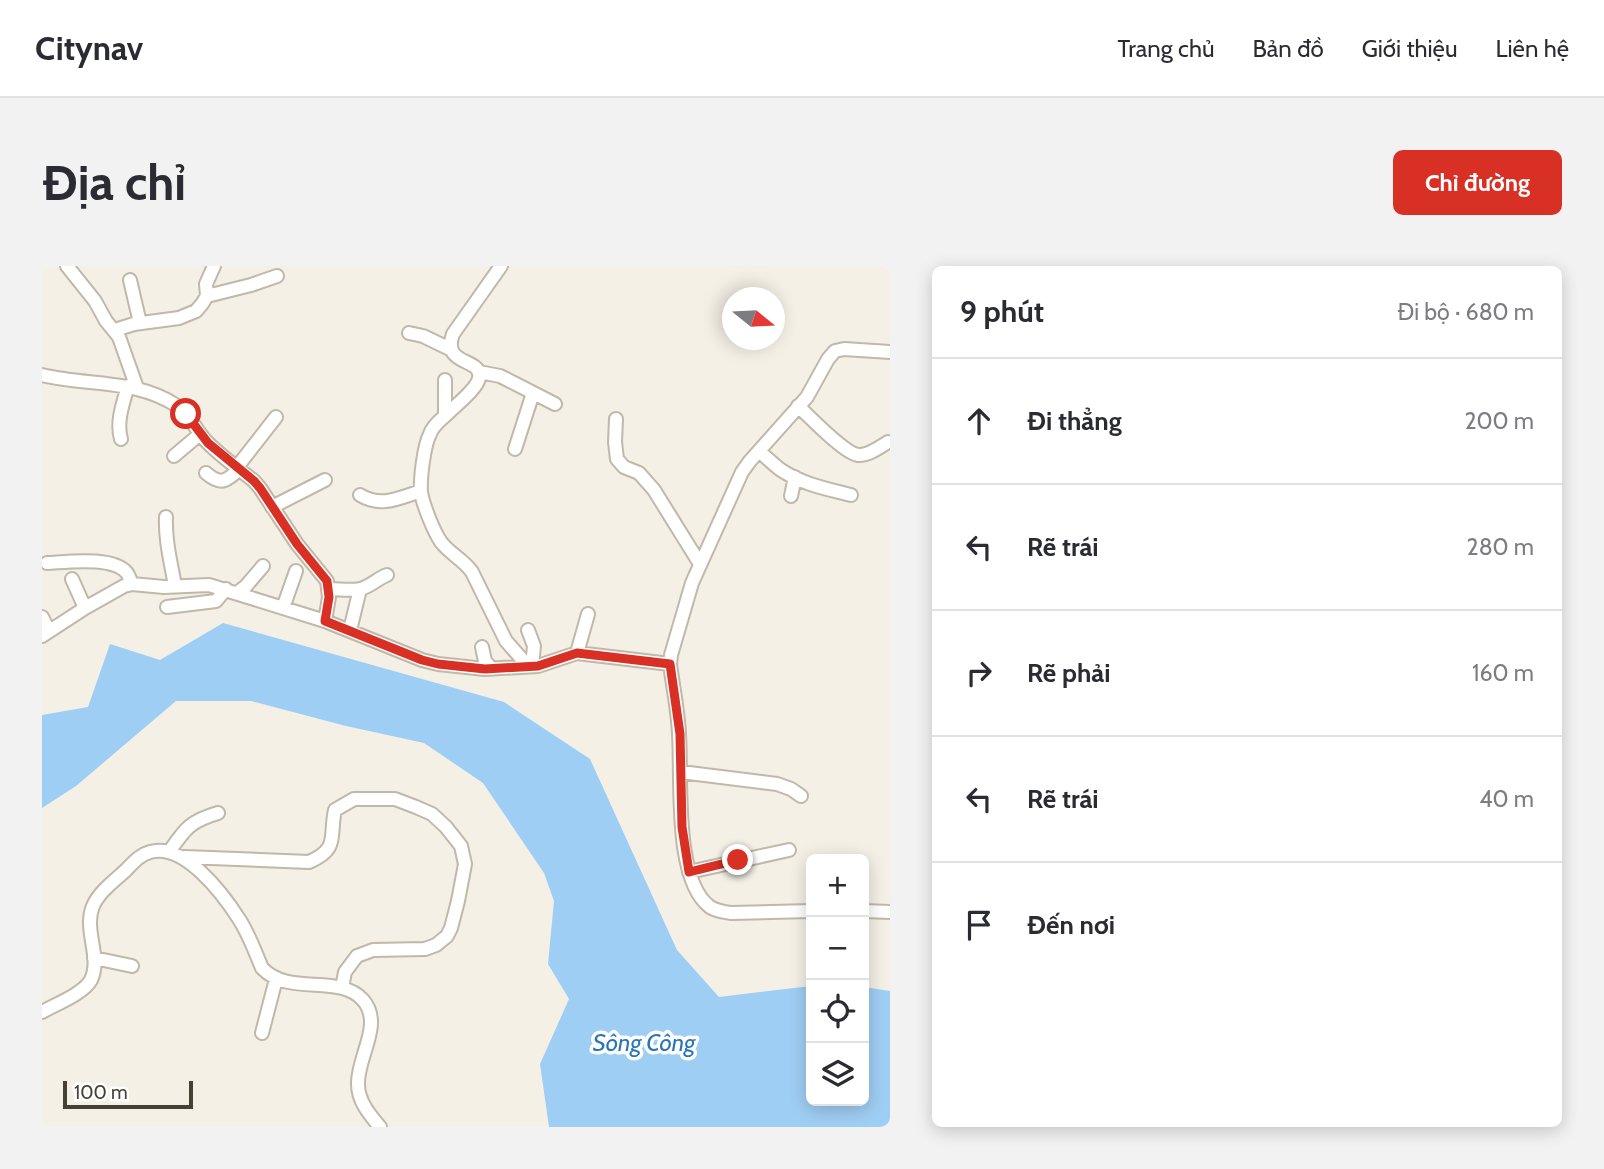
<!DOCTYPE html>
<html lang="vi">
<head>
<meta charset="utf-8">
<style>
  body { margin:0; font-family:Cabin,sans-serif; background:#f2f2f3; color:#2b2b33 }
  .controls { position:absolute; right:21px; bottom:21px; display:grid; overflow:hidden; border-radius:10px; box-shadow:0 4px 18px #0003 }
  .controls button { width:63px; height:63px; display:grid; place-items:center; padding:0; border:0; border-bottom:2px solid #e1e1e2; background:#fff; color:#2b2b33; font:35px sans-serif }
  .compass { position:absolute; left:680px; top:21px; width:63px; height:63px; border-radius:50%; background:#fff; box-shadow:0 4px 18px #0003; rotate:108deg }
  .scale { position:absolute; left:21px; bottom:18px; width:130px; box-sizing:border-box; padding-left:7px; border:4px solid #474035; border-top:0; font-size:19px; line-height:24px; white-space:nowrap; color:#474035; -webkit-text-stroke:5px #fff; paint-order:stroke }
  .stop { position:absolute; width:21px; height:21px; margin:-16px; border:5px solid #d93025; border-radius:50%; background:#fff }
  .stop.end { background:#d93025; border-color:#fff; box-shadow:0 2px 7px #0008 }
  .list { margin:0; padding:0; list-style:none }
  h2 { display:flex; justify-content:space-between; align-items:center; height:91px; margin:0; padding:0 28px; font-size:30px }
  h2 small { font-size:23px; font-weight:400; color:#7c7c81 }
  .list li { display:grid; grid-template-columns:46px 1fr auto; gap:21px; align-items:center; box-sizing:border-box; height:126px; padding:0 28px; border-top:2px solid #e1e1e2 }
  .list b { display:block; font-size:26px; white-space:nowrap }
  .list em { font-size:23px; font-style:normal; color:#7c7c81 }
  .icon { flex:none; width:38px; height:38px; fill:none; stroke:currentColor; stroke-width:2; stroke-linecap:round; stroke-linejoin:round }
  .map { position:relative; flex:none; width:848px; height:861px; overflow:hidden; border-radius:10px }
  header { display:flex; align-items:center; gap:42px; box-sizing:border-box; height:98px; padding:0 35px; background:#fff; border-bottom:2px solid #e1e1e2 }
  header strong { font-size:33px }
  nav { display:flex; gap:38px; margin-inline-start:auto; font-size:24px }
  .intro { display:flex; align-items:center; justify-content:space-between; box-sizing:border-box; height:168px; padding:0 42px }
  h1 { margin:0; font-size:49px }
  .button { padding:18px 32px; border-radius:10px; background:#d93025; color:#fff; font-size:24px; font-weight:700 }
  main { display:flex; gap:42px; padding:0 42px }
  aside { flex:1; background:#fff; border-radius:10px; box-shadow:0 4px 18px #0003 }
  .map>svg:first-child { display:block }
  .water { fill:#9fcef4 }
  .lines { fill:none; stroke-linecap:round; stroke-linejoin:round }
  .minor-casing { stroke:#c0b8a8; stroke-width:16 }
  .minor { stroke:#fff; stroke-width:12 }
  .route { stroke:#d93025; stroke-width:9 }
  .labels { text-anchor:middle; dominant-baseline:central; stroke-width:7; stroke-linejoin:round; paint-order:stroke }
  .water-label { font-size:24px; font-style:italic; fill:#2876b8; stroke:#fff }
</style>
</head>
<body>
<header>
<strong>Citynav</strong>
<nav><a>Trang chủ</a><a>Bản đồ</a><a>Giới thiệu</a><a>Liên hệ</a></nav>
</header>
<div class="intro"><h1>Địa chỉ</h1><a class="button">Chỉ đường</a></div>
<main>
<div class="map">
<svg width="848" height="861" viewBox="0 0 848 861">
  <rect width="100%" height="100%" fill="#f4f0e6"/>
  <path class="water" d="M181,357L462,436L548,493L635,684L677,731L769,720V835H822V721L848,725V861H507L498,798L527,733L506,698L512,635L502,607L441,517L382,477L304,460L209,435H134L34,520L0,542V449L46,441L68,378L118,394Z"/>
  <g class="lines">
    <g class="minor-casing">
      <path id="minor" d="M25,0L53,35L64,55L77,71L95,122
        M459,0L411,68C399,101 441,91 437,112C435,123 414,139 405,148C399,154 391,159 388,168C382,179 378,213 379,226C381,239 392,266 399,276C408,288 422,294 430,306L464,375L486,400
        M88,14L98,57
        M165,30L209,19L235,10
        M73,64L92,58L137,52L154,45L160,38L165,30L164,18L172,0
        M367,67L381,70L408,83
        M437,106L458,110L513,138
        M0,109C45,120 96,113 135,140C149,149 154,166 166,177C180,191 197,203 212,215L218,222L255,278L285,315L287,331L283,355
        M403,114V149
        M756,140C768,151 802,187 816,189C826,190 838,181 846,176
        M574,153L573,176L575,193L582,201L597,207L612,224L658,298
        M79,173C74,156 81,137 86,120
        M473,183L491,127
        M717,185C724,191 731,198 739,204C760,218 785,223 809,229
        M132,190L158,168
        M195,201L234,151
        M164,207C179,220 185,215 197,203
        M318,229C339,242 357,232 379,225
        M749,230L753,211
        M230,241L283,214
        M124,251C123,275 129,297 133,320
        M5,297C26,296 71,290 85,307C87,310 88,314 90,318
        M30,313L43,342
        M287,323C297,323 309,325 318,323C328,321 336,312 345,309
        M195,327L204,320L221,300
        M125,341L174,335L184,323
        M241,342L254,305
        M0,351L7,365
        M309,360L318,323
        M486,364L492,380L490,400
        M0,370L43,342L82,320L90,318L122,321L167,319L283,355L380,394L396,398L443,403L496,400L535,387L628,398
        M440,381L443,395L449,402
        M535,387L546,348
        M639,506L735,518L749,523L759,530
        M127,586C143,563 148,555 176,547
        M143,591L267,596C298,583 287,570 293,544L312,533H353L374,541L390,548L404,561L419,580L423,598L416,635L409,662L405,670L394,679L383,683L331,684L315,690L303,706L300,722
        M647,606L747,584
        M769,645L689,647C682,646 674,645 668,641C631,614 640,510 637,468C636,445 631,421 628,398L629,389L650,317L700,206L708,195L765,131L786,93L793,85L802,83L848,86
        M822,645L848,646
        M52,692L90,700
        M0,746C14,738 41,728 49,714C60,691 41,664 51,640C57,626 72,615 83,605C91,597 97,589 108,586C142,576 181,628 197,653C207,668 213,686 220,702C247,731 297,707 321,734C342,758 315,791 316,818C316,835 327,848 338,861
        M220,767L234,713"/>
    </g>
    <use href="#minor" class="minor"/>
  </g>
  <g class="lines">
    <path class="route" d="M144,148L166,177L212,215L218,222L255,278L285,315L287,331L283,355L380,394L396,398L443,403L496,400L535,387L628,398L638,468L640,561L647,606L696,594"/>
  </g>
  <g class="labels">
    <g class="water-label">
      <text x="602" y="776">Sông Công</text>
    </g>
  </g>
</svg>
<div class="controls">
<button>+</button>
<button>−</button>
<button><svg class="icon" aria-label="locate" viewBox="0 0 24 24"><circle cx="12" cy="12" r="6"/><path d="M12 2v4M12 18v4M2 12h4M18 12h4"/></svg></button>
<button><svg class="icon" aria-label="layers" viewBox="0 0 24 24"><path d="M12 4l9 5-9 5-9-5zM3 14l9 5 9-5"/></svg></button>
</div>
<svg class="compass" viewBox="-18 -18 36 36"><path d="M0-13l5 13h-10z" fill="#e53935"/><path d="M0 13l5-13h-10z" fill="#7c7c81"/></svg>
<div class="scale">100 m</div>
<div class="stop" style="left:144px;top:148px"></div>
<div class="stop end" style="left:696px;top:594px"></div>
</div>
<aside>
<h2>9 phút<small>Đi bộ · 680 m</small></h2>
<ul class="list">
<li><svg class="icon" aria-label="ahead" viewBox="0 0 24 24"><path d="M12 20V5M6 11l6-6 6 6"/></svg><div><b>Đi thẳng</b></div><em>200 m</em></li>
<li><svg class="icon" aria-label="left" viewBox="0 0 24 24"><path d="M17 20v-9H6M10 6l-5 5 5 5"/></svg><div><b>Rẽ trái</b></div><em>280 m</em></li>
<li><svg class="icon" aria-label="right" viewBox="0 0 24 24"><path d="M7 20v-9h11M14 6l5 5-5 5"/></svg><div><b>Rẽ phải</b></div><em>160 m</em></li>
<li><svg class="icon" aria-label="left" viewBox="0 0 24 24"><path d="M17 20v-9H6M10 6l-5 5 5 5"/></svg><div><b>Rẽ trái</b></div><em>40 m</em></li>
<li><svg class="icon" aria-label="arrive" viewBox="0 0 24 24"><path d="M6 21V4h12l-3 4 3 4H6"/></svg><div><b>Đến nơi</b></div></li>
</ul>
</aside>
</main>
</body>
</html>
